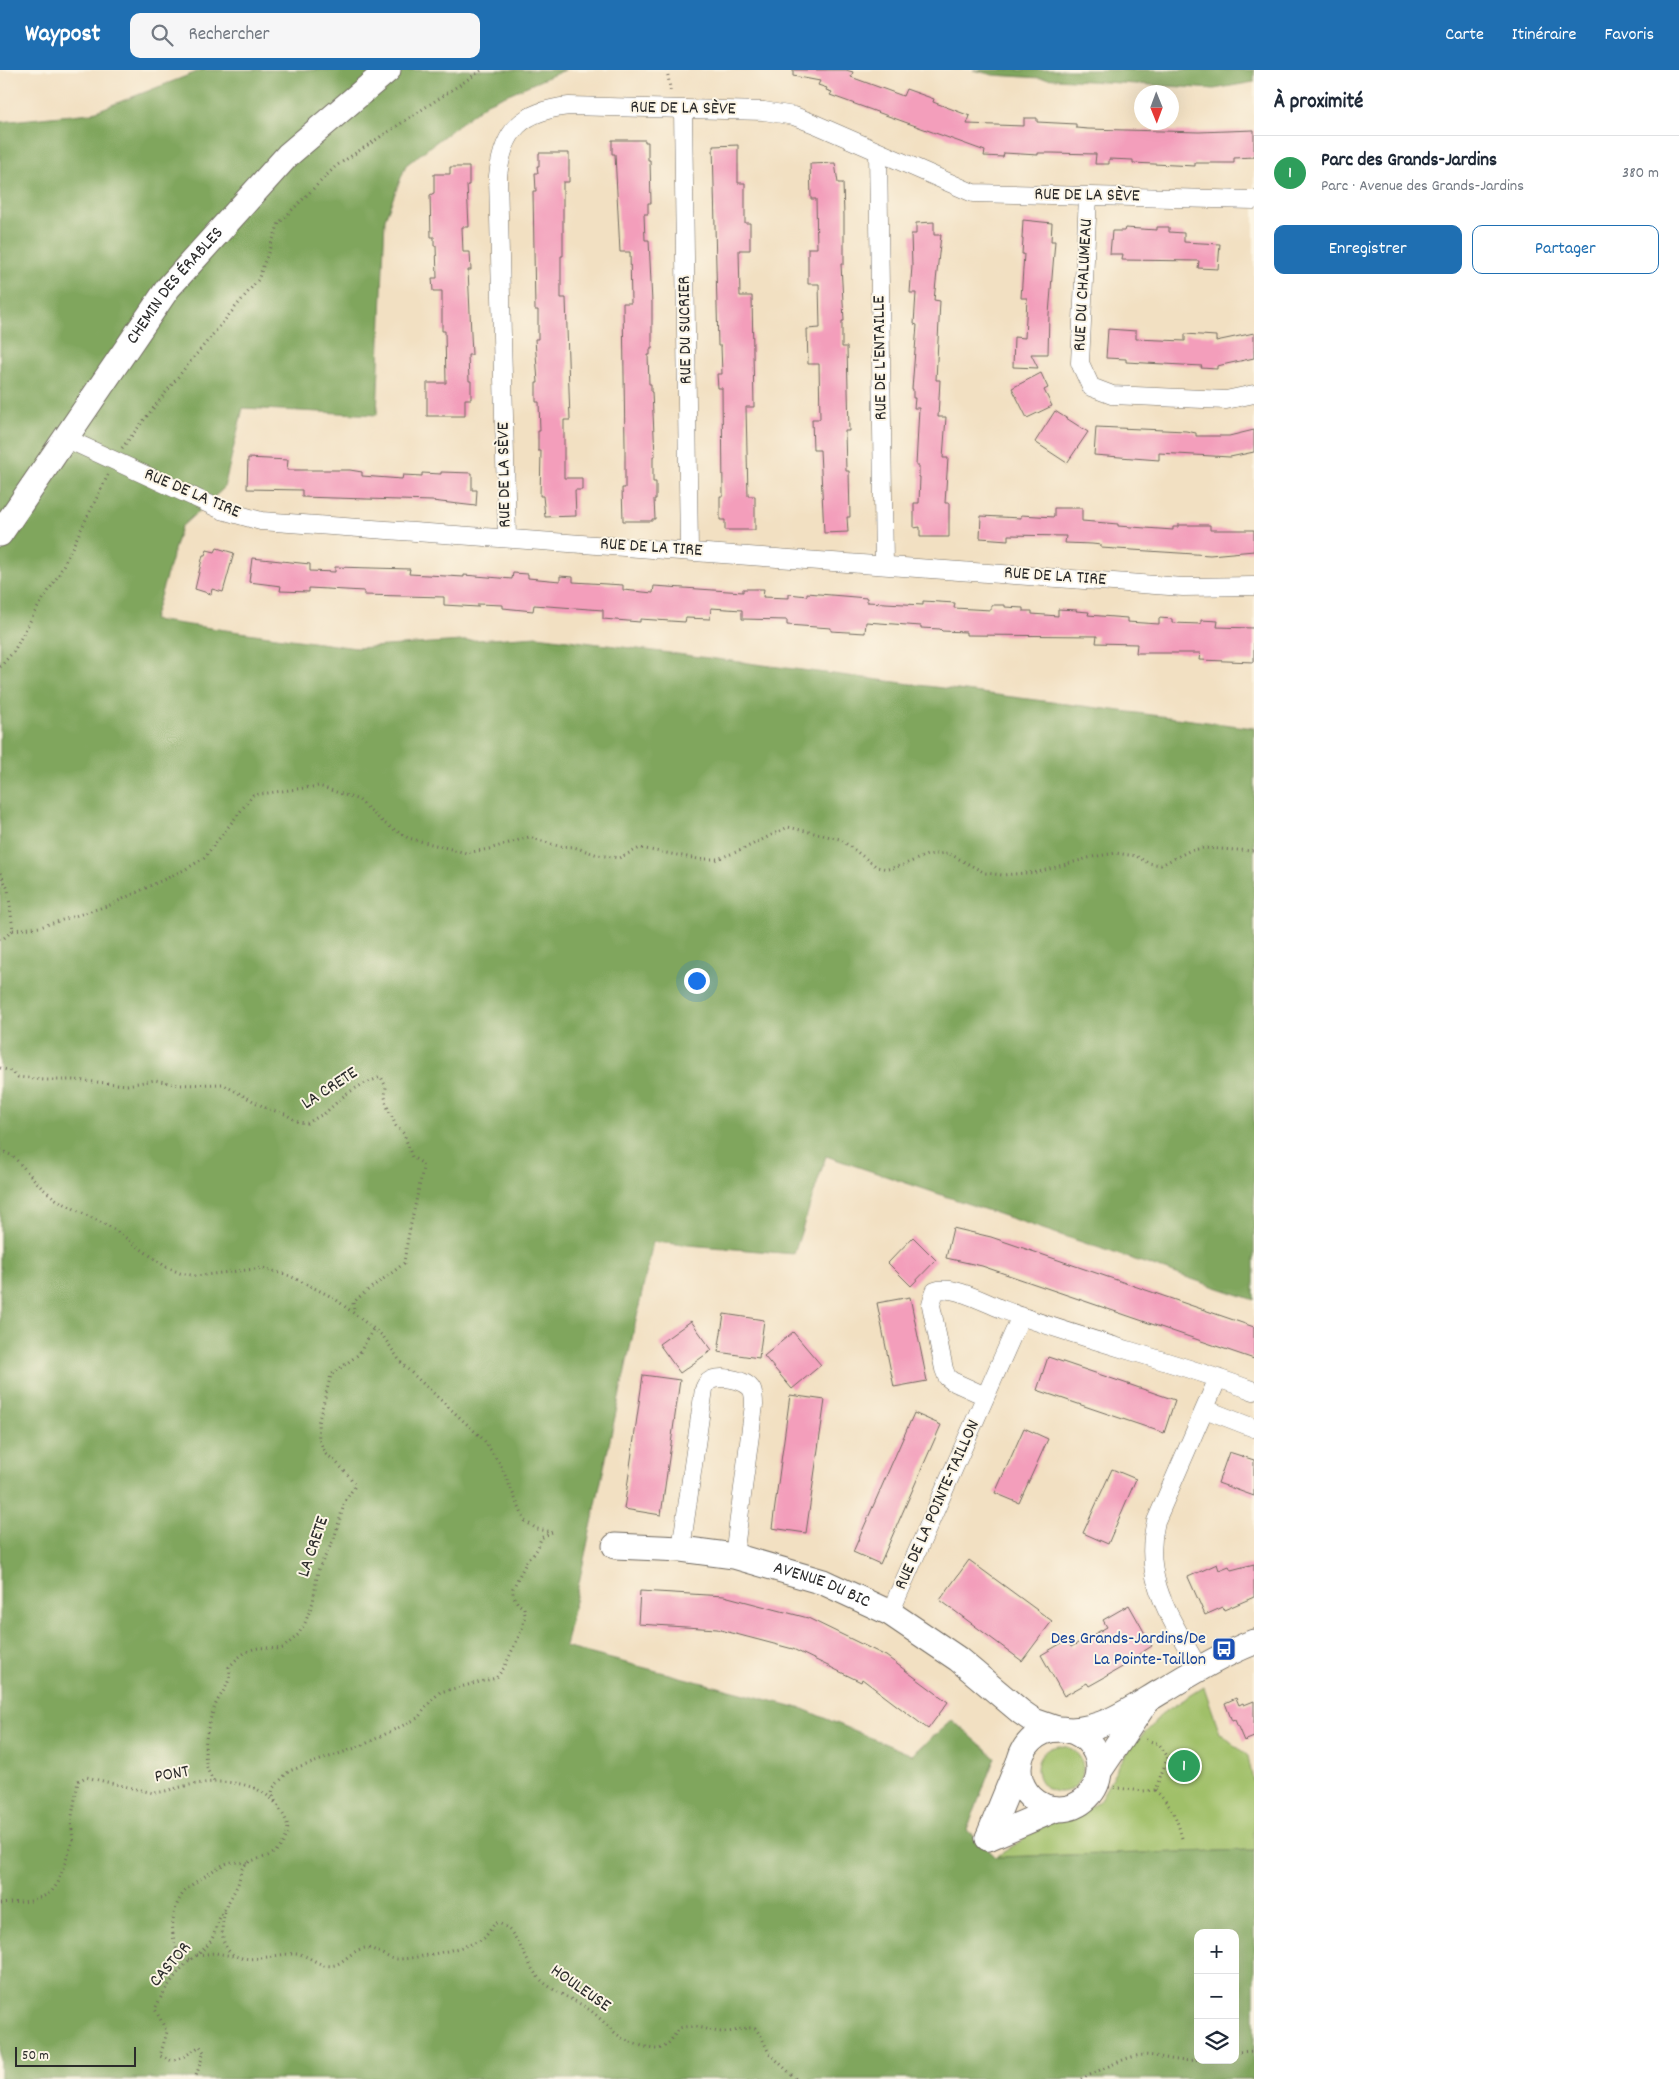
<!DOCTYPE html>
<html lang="fr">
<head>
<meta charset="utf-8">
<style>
  body { margin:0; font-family:Dekko,sans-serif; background:#f6f6f7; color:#1f2937 }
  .controls { position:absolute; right:15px; bottom:15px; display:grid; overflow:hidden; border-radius:10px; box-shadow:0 5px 20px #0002 }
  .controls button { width:45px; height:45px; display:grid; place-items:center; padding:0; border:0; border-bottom:1px solid #e0e1e3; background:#fff; color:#1f2937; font:25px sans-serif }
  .compass { position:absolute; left:1134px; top:15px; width:45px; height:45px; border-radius:50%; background:#fff; box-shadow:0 5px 20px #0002; rotate:179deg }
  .scale { position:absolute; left:15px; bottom:12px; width:121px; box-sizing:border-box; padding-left:5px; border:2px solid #2b2b2b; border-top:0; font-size:14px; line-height:18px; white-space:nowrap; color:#2b2b2b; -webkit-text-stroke:4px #fcf5e5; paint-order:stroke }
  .you { position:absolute; left:696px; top:910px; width:18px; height:18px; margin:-12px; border:4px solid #fff; border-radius:50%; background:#1a73e8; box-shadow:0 0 0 8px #1a73e833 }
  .badge { display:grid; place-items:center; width:32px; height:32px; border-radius:50%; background:#1f6fb2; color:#fff; font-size:16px; font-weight:700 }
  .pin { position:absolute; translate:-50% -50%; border:2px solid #fff; box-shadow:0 1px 5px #0006 }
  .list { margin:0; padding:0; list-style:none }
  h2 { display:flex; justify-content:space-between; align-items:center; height:65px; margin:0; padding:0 20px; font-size:21px }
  h2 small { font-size:16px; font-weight:400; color:#747a83 }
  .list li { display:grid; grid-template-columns:32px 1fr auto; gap:15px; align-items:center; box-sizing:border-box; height:75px; padding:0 20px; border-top:1px solid #e0e1e3 }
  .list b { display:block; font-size:19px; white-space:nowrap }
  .list p { margin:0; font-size:16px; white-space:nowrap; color:#747a83 }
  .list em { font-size:16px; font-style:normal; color:#747a83 }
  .actions { display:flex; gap:10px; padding:15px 20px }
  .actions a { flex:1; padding:11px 0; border:1px solid #1f6fb2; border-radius:10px; text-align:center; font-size:18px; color:#1f6fb2 }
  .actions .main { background:#1f6fb2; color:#fff }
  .icon { flex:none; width:28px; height:28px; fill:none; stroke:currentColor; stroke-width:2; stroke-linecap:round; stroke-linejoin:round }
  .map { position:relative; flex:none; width:1254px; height:2009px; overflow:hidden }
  header { display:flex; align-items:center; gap:30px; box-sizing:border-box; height:70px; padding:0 25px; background:#1f6fb2; color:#fff }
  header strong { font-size:24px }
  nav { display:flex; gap:28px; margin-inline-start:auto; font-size:18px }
  .search { width:350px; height:45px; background:#f6f6f7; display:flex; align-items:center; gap:12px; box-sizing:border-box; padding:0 18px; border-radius:10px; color:#747a83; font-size:19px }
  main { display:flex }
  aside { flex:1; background:#fff }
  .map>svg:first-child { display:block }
  .green { fill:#a0c069; stroke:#66764a }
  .forest { fill:#80a65d; stroke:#566844; fill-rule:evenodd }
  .building { fill:#f39ebb }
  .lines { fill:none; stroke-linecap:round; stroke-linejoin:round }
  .street-casing { stroke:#716a60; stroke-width:19 }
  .secondary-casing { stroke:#716a60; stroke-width:27 }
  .path { stroke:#716a60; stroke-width:3; stroke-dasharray:1 4; stroke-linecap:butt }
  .street { stroke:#fff; stroke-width:18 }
  .secondary { stroke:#fff; stroke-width:25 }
  .labels { text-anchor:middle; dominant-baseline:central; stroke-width:4; stroke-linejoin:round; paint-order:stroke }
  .street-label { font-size:18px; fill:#2b2b2b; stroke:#fcf5e5 }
  .transit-label { font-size:18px; fill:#164399; stroke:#fcf5e5; text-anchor:end }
</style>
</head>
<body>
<header>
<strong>Waypost</strong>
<div class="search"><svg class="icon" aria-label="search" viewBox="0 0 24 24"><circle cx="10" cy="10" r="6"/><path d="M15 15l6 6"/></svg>Rechercher</div>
<nav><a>Carte</a><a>Itinéraire</a><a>Favoris</a></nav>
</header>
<main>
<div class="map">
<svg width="1254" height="2009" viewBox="0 0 1254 2009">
  <rect width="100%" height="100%" fill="#fcf5e5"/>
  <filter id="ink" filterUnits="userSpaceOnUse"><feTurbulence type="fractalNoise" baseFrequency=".02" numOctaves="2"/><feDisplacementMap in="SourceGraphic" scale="10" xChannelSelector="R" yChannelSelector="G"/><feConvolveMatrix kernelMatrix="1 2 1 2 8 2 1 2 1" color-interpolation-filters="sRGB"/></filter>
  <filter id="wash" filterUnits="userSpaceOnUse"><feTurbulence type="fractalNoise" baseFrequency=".0096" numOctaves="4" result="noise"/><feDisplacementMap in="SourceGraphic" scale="20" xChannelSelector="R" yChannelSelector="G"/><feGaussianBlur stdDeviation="1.12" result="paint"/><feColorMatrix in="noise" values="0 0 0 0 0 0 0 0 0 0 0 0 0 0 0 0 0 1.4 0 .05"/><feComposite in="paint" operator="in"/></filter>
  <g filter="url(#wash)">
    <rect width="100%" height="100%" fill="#f2e0c2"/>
    <path class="green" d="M1204,1617L1220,1663L1248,1686L1254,1716V1780L996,1787L1048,1753L1074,1749L1099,1731L1129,1678L1152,1656L1161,1644Z
      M1037 1699a23 23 0 1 1 46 0a23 23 0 1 1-46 0Z"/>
    <path class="forest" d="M202,0H565L487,33L406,95L385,149L377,345L243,338L224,418L181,457L153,550L356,578L537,566L1254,658V1230L826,1086L794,1184L653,1172L565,1577L803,1639L912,1685L952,1650L995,1687L967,1760L996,1787L1254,1780V2009H0V52L91,43ZM1198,1863H1235V1990H1198Z
      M973,0H1254V12L1214,19L993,5Z"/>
    <g id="blocks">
      <path class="building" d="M793,0H846L853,2L851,7L903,26L906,19L934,29L933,32L970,46L967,54L1024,56V48H1037V52L1076,54V58L1088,59L1199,62L1254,60V87L1234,88V93H1195V96L1133,93V90L1109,89V94H1095L1096,84L1052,83H1038V85L1004,83L1003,87L984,86L985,81L830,25L832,22L826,20L827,18L818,15L820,11L793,6Z
        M612,70H645V72H648V90H650L651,133H648V144H644L645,170H649L652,233V279H650V285H648L649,314H651V322H652L655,386H653V412H656V429H654L655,449H652V451H623V450L622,418H625V376L623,233H631L630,182H620L615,84H612Z
        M738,75V113H745V153H750V180H739L740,226H752L754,337H746L748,426H755V460H725V450H720V426H723L722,318H718L717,304H722L721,276H718L713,76Z
        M539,83H569V112H563V186H561V228H566L570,350H564V408H582V420H575L576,446L545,447L543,426H540L541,381H538V361H540L539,332H536V313H538L535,269H538V240H535L533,121H536L535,103H538L537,96H539Z
        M835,93L838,113H843L844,146V194H841L844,251H842V277H847L849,361H845L846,401H849L850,447H847L848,462L824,463L820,380H813L812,349H820L819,294H808L807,259L820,258L819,214H808V178H817L816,129H811L810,94Z
        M450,97H469V115H467L469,157H462L463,182H470L471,200H468L472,285H468L469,311H471V329H465V346H427V313H446L445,261H442V221H433L432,208H437L436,176H434V167H431L430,125L434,123V104H450Z
        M1023,150L1052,153L1051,171H1055L1049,244L1048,284H1031L1038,298L1013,297L1014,267L1025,268L1027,228H1021L1024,184H1022L1023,169H1022Z
        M934,152V165H941L934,230L940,231L936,310H940L938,347H946L943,388H948L945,433H949V467H920V457L914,458V433H919L920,407H919V396H916L919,338H914L915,328H913V319H912L917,255L914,254L916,223H910L912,196L911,164H916V153Z
        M1157,157H1169V162L1184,163V172L1220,174L1218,199L1198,198L1199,191L1122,190L1123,184H1110L1112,161H1124L1125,158L1157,160Z
        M1108,259L1136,261V269L1185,271V264L1216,266V271L1254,263V288L1217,296V299L1201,298L1202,296L1126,292V289L1106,288Z
        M1041,303L1048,318L1044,320L1052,336L1027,348L1012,318Z
        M1055,341L1088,362L1067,393L1035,372Z
        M1096,357L1186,361L1196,363V366H1229L1254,360V382L1230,387L1159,383V390L1094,385Z
        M248,388L288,390L287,400H350L362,402V406L402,409L403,405L422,406V403L441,404V402L472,403V420H477L476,436L432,431L302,427V420L247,419Z
        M1054,438H1082V451L1118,454V456L1173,460V457H1178V455H1210V460H1254V481L1210,485L1101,478V475L1092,474L1065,473L1066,466L1008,465V470L980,468L981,446L1021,448V445L1054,447Z
        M217,478L234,483L223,522L212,519L211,524L195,519L203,485H205L207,480L215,482Z
        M252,488L310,494V501L335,502V497L410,499L409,504L464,507V505L512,509L513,503L528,504V508L560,511V506L573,507V512L623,515V520L653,523L654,516L743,522V519H764L763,527L789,528V524L807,526V523L867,528V532L923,535V531L955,533L954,538L991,540V535H1005V537L1023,538V541H1032V544L1058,546V539L1077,540L1076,541L1089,542L1088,545L1127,548V552L1159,554V548L1172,549V553L1201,554V550L1218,551L1217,557L1254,558V592L1199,590L1200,583H1136L1137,574L1096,573L1097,566L966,565V562L942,561L940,559L921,558V556L866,552L865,563L831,561V558L787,555V550L742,549V540L711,538L710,549L686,548L685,552L640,549V552L603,549V540L534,535L533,541L503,538V535L478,534V537L444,535V527L364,525V521L309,518V522L280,521L281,516L249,512Z
        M953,1158L991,1167L1254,1257V1289L982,1196L946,1188Z
        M913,1167L936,1190L911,1216L888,1193Z
        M910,1227L927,1311L894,1317L877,1233Z
        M724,1244L764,1250L759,1288L718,1282Z
        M691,1251L712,1280L680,1303L659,1274Z
        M793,1262L821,1295L792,1319L764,1286Z
        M1048,1287L1175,1330L1164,1363L1037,1320Z
        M643,1305L680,1310L661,1445L624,1439Z
        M790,1325L825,1330L806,1463L772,1458Z
        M914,1343L941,1355L880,1494L853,1482Z
        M1024,1358L1048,1369L1019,1433L995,1423Z
        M1229,1382L1254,1390V1426L1218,1413Z
        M1112,1399L1136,1409L1108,1474L1083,1463Z
        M969,1490L1052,1551L1022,1591L940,1530Z
        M1217,1494L1219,1500L1229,1496L1231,1500L1254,1494V1527L1224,1540L1223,1537L1205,1545L1188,1507Z
        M640,1521L724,1526L808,1548L886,1586L948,1632L928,1659L862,1609L861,1612L793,1579L717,1559L638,1554Z
        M1129,1535L1152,1576L1130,1590L1131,1592L1105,1607L1089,1616L1087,1613L1064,1626L1041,1585L1067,1570L1071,1577L1107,1557L1103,1550Z
        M1236,1628L1239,1635L1243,1633L1244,1635L1254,1631V1667L1244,1671L1235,1650L1232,1651L1225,1633Z"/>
    </g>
  </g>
  <g filter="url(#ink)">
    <use href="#blocks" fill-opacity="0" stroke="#716a60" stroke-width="1"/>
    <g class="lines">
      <g class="street-casing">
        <path id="street" d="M683,40L689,481
          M878,82L884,495
          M1088,127L1080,293L1091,317L1112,325L1226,330L1254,324
          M65,368L222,440L261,451L1183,517L1254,516
          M507,467L498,106C503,59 523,41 569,36L764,41L794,46L815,54L973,123L1254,130
          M985,1326L952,1311L947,1307L944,1299L931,1235L935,1221C952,1214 986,1233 1004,1240C1086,1271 1172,1290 1254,1321
          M1205,1339L1254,1358
          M681,1479L704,1319C704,1318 707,1313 708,1312C717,1304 746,1309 752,1320C754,1325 754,1330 754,1335L734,1486
          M890,1543L1021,1246
          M1199,1599C1172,1549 1141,1510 1156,1451L1218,1308"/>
      </g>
      <g class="secondary-casing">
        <g id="secondary">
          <path id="s1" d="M0,464L168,218L288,85L388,0"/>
          <path id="s2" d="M615,1476L681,1479L734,1486L823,1512L890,1543L958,1589L1021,1642L1034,1651L1057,1659"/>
          <circle cx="1059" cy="1699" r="40"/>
          <path d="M1071,1660C1105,1659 1133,1638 1162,1621C1192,1603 1221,1585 1254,1572"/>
          <path d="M1100,1700L1144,1635"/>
          <path d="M988,1768L1019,1692"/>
          <path d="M988,1768L1056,1739"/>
        </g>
      </g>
      <path class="path" d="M667,0L671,24
        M122,378L185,298L258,210L279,153L336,96L482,0
        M0,597L14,581L35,542L59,504L108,405
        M0,803L8,819L13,860L4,868L0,869
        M13,860L40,857L110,835L186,799L204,788L253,725L319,716L359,730L384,753L408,768L466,783L489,779L529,767L558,776L574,777L598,785L619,788L640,778L698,789H717L739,781L788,757L840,769L877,797L888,799L903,795L927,785L948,783L985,803L1002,805L1038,802L1092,787L1116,783L1136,786L1148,793L1161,795L1189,781L1203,778L1254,781
        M0,998L11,1001L18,1007L44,1010H75L127,1015L155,1010L179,1015L222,1014L266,1038L285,1044L298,1052L307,1053L325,1043L346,1024L363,1014L381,1007L386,1017L385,1027L387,1036L396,1056L404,1064L412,1087L422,1093L423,1098C417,1130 408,1161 404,1193C387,1208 369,1217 353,1233L354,1241
        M0,1080L13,1086L42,1118L57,1130L112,1158L166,1197L180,1203L196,1206L263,1198L290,1206L334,1228L383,1266L402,1294L484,1370L501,1396L525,1451L537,1459L552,1462L541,1468L538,1478L534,1484L528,1489L513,1518V1525L518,1534L524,1538L525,1545L522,1559L504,1598L496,1608L440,1622L430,1632L418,1648L361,1676L289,1701L273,1718L272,1723L277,1735
        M214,1711C198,1692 207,1656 215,1636C220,1623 233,1613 229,1597C237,1588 247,1579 259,1578C267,1577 275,1580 283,1578L298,1565L305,1553L313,1532L318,1500L334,1469L345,1431L355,1416L350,1407L336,1392L326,1384L319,1370L318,1353L331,1305L359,1284L373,1259
        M1109,1717L1143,1721L1155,1720L1168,1687L1159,1674L1143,1669
        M1155,1720C1172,1737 1176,1745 1182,1768
        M0,1834L31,1831L44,1826L52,1821L58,1813L73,1770L71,1752L78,1711L86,1707L153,1723C166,1722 178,1717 190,1715C221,1709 261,1710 280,1739C287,1751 291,1758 284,1771C272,1793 253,1785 244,1796C240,1800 240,1808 238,1814C233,1825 226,1836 220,1847C216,1855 215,1865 210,1872C203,1882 190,1889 182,1898C171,1910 162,1924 155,1939L167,1962L160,1986L172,1991L185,1986L200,1976L204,1982L195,2009
        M225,1842C222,1853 221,1861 224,1872C234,1902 273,1882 296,1884C309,1884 320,1899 335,1895C346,1891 355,1877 368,1878C378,1880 386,1888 396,1889C411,1890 473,1877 484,1868C488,1864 492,1857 495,1853C516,1853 525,1893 538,1907C552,1922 574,1929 590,1940C601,1948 610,1960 622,1968C629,1972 651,1980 658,1979C669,1977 674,1965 679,1958C700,1953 708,1963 727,1962C737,1961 744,1957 755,1958L761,1966L769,1983L796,2009
        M197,1885L215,1883L233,1886
        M190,1889H182C168,1870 170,1837 186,1820C192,1814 200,1809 208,1804C214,1800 224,1793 232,1792C237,1792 242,1793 247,1793
        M1235,1982L1254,1981
        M1081,2009C1095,2003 1123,1988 1136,1986C1157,1982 1177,1995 1198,1989"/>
      <use href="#street" class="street"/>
      <use href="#secondary" class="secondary"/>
    </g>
  </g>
  <defs>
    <g id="bus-square" transform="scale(1.25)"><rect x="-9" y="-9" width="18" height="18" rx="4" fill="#1a4fb4" stroke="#fcf5e5"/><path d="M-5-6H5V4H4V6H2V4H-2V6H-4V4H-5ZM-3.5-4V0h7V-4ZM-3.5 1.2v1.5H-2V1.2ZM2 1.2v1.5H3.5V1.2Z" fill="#fff"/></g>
  </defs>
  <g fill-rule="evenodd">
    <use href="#bus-square" x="1224" y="1579"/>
  </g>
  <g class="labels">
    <g class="street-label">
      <text transform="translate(683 39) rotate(1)">RUE DE LA SÈVE</text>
      <text transform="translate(1087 126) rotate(1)">RUE DE LA SÈVE</text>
      <text transform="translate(1084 215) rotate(-87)">RUE DU CHALUMEAU</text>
      <text stroke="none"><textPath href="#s1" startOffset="304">CHEMIN DES ÉRABLES</textPath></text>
      <text transform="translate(686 260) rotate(-91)">RUE DU SUCRIER</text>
      <text transform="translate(881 288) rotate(-91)">RUE DE L'ENTAILLE</text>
      <text transform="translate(505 405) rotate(-91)">RUE DE LA SÈVE</text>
      <text transform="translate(192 424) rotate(23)">RUE DE LA TIRE</text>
      <text transform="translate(651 478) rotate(4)">RUE DE LA TIRE</text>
      <text transform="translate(1055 507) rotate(4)">RUE DE LA TIRE</text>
      <text transform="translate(330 1019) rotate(-33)">LA CRETE</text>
      <text transform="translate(938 1435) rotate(-66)">RUE DE LA POINTE-TAILLON</text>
      <text transform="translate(314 1477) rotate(-71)">LA CRETE</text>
      <text stroke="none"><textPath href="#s2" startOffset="212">AVENUE DU BIC</textPath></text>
      <text transform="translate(172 1705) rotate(-10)">PONT</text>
      <text transform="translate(171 1895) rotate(-49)">CASTOR</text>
      <text transform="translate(580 1919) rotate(35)">HOULEUSE</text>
    </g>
    <g class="transit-label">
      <text x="1206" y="1569">Des Grands-Jardins/De<tspan x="1206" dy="21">La Pointe-Taillon</tspan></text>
    </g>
  </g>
</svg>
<div class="controls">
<button>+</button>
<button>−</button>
<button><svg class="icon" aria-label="layers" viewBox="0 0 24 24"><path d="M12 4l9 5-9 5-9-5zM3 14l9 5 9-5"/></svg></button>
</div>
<svg class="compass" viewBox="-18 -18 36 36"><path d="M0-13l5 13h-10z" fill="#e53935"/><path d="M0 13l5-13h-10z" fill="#747a83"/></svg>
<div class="scale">50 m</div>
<div class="you"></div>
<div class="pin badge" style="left:1184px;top:1696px;background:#2e9e5b">1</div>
</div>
<aside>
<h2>À proximité<small></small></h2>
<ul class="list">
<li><span class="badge" style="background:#2e9e5b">1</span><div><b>Parc des Grands-Jardins</b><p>Parc · Avenue des Grands-Jardins</p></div><em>380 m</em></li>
</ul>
<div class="actions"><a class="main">Enregistrer</a><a>Partager</a></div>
</aside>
</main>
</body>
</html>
